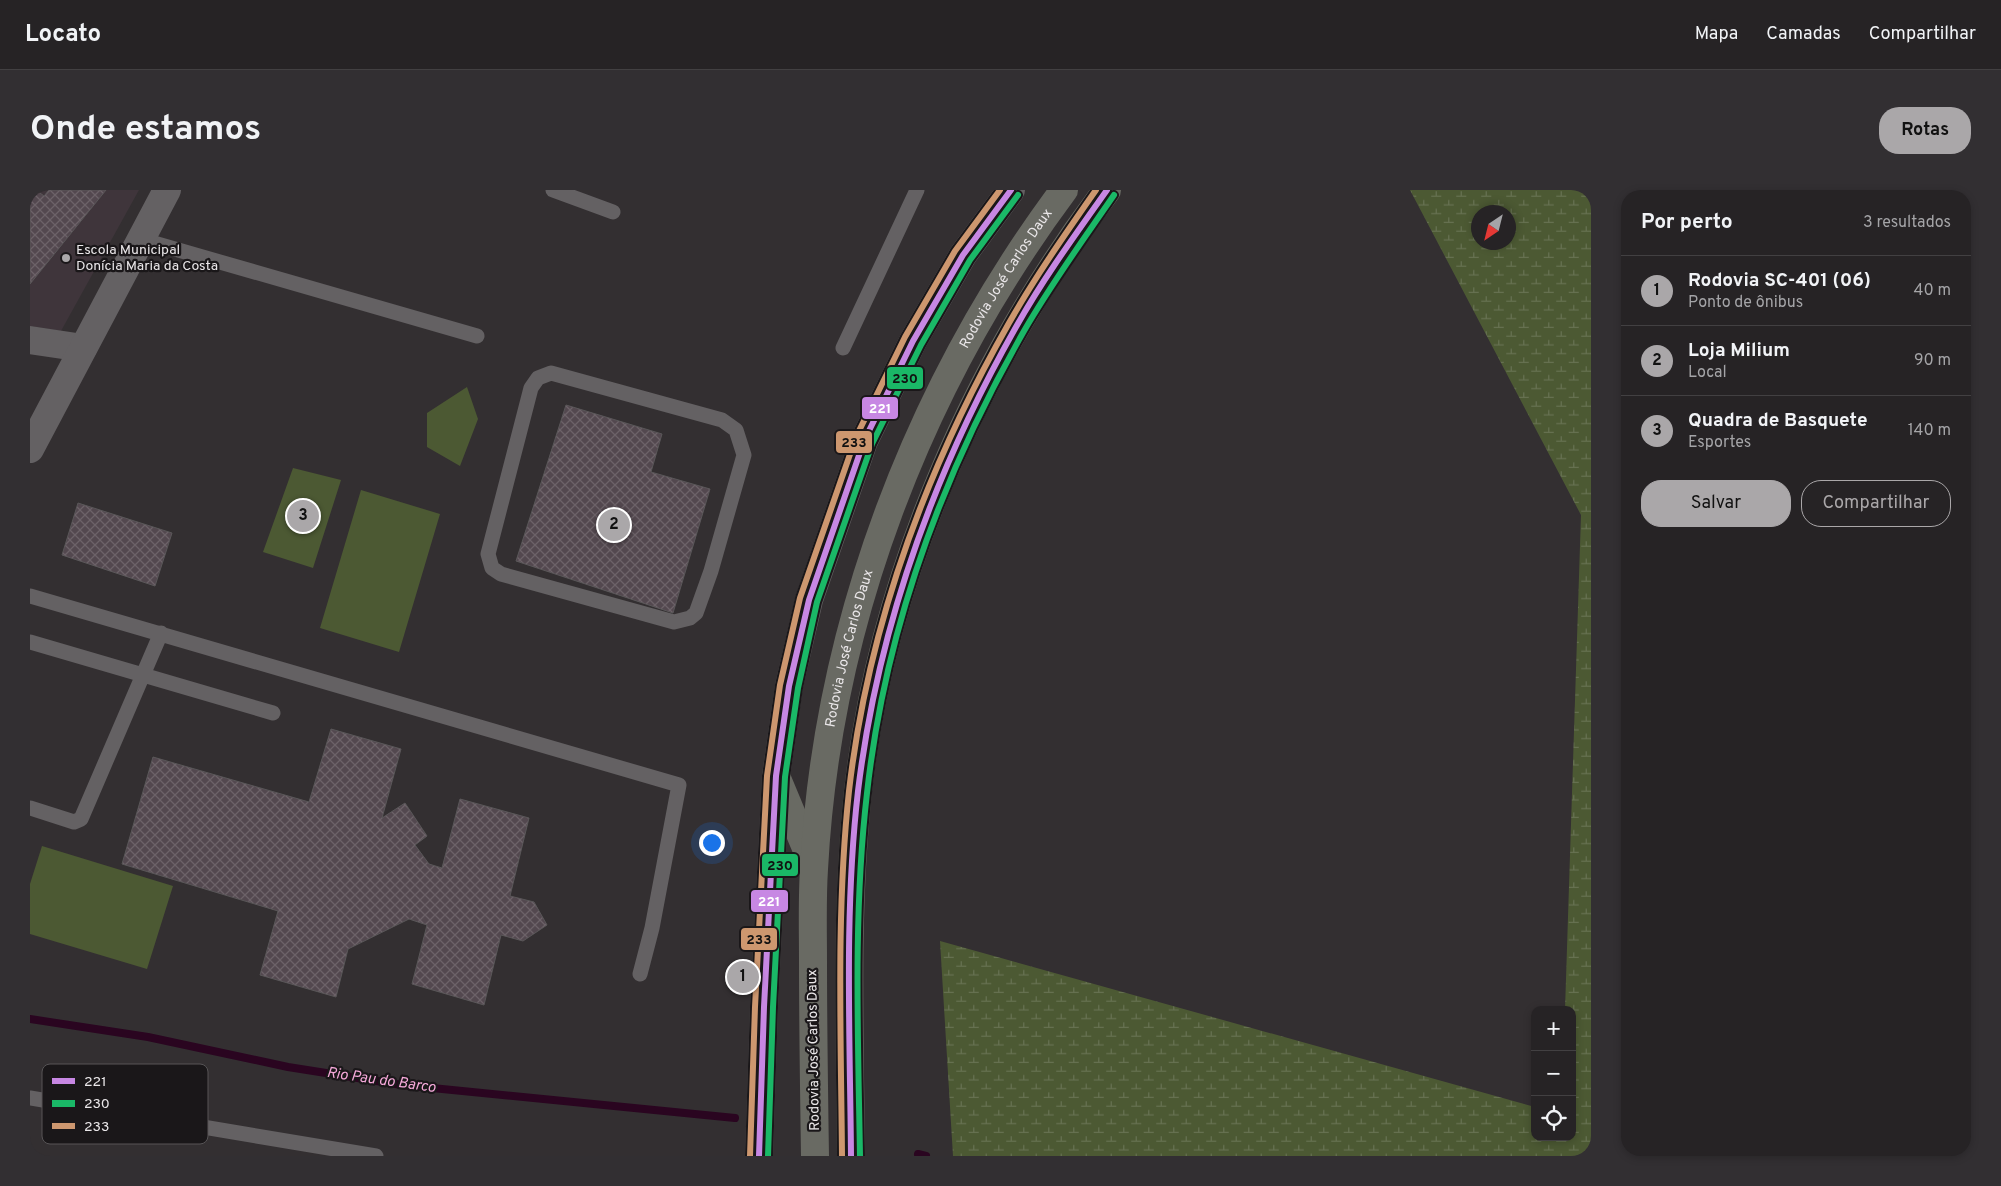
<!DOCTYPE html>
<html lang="pt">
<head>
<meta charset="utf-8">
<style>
  body { margin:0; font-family:Overpass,sans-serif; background:#322f32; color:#f1f3f6 }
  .controls { position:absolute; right:15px; bottom:15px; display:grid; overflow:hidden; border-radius:10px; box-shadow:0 2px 8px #0003 }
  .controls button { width:45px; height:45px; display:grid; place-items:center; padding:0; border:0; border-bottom:1px solid #424042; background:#262325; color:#f1f3f6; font:25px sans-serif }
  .compass { position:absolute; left:1441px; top:15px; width:45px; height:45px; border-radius:50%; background:#262325; box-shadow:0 2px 8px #0003; rotate:215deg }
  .you { position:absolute; left:681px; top:652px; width:18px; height:18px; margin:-12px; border:4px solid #fff; border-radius:50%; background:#1a73e8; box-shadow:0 0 0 8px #1a73e833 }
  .badge { display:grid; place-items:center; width:32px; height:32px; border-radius:50%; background:#aaa7a9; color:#111; font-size:16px; font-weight:700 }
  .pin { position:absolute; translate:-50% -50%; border:2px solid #fff; box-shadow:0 1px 5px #0006 }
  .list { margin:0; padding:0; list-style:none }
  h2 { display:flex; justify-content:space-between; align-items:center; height:65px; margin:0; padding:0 20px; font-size:21px }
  h2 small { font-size:16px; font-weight:400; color:#a4a4a7 }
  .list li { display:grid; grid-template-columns:32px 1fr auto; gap:15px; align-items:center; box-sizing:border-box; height:70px; padding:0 20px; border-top:1px solid #424042 }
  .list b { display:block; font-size:19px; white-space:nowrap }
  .list p { margin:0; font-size:16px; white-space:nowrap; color:#a4a4a7 }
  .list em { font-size:16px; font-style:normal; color:#a4a4a7 }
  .actions { display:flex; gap:10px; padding:15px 20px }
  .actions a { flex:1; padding:11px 0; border:1px solid #aaa7a9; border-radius:20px; text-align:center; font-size:18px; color:#aaa7a9 }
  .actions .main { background:#aaa7a9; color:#111 }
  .icon { flex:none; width:28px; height:28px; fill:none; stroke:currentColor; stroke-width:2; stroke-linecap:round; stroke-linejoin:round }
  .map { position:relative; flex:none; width:1561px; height:966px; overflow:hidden; border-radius:20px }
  header { display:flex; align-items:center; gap:30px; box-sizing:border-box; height:70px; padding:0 25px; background:#262325; border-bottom:1px solid #424042 }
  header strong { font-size:24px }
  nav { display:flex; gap:28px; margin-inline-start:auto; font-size:18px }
  .intro { display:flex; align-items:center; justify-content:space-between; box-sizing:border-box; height:120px; padding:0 30px }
  h1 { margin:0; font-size:35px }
  .button { padding:12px 22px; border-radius:20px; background:#aaa7a9; color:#111; font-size:18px; font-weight:700 }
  main { display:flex; gap:30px; padding:0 30px }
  aside { flex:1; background:#262325; border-radius:20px; box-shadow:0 2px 8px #0003 }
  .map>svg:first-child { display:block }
  .built { fill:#3f353b }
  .wetland { fill:url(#wetland-marsh); fill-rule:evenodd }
  .pitch { fill:#4c5933 }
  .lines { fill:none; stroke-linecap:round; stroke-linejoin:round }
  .stream { stroke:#2a0520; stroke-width:8 }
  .building { fill:url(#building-cross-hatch); stroke:#5a5759 }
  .lane { stroke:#646163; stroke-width:15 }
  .street { stroke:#646163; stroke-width:28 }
  .secondary { stroke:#646163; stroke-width:28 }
  .highway { stroke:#696a63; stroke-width:28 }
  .bus-1-casing { stroke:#1a1719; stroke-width:10 }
  .bus-2-casing { stroke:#1a1719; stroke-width:10 }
  .bus-3-casing { stroke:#1a1719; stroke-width:10 }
  .bus-1 { stroke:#c787e3; stroke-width:6 }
  .bus-2 { stroke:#1ab867; stroke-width:6 }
  .bus-3 { stroke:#cd976f; stroke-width:6 }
  .poi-dot { fill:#aaa7a9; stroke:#1a1719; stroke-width:2 }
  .labels { text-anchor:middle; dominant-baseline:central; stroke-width:4.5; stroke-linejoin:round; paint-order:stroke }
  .poi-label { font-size:14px; fill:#eae7e9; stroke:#1a1719; text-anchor:start }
  .street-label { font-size:14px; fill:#eae7e9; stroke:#1a1719 }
  .water-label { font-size:15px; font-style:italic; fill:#f6a9da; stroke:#1a1719 }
  .key { fill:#1a1719; stroke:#585557; stroke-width:1 }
  .key-label { font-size:14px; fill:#eae7e9 }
  .line-badge { stroke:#1a1719; stroke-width:2 }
  .badge-label { font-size:14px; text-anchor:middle; font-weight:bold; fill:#fff }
  .pale-badge-label { font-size:14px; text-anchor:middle; font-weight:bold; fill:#111 }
</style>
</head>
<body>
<header>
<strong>Locato</strong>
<nav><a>Mapa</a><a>Camadas</a><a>Compartilhar</a></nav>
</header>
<div class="intro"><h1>Onde estamos</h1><a class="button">Rotas</a></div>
<main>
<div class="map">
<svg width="1561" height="966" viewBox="0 0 1561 966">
  <defs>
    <pattern id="wetland-marsh" width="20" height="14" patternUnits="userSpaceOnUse" patternTransform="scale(1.25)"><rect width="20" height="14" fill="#4c5933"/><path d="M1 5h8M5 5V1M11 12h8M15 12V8" fill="none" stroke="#667151"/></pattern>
    <pattern id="building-cross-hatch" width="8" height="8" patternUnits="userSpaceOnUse" patternTransform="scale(1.25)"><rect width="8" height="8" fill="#53484f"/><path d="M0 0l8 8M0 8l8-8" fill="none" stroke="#6c6268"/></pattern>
  </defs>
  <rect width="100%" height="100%" fill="#332f31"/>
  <path class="built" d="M0,0H109L31,141L0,136Z"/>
  <path class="wetland" d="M1380,0H1561V966H923L910,751L1505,917V947H1542V820H1535L1551,325ZM1448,22H1478V52H1448Z"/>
  <path class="pitch" d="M437,197L448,229L430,276L397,257V223Z
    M263,278L311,290L283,378L233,362Z
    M331,300L410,324L369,462L290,438Z
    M12,656L143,696L117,779L0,744V694Z"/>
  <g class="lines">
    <path class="stream" d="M0,829L118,847L258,877L372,895L705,928
      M888,964L896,966"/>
  </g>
  <path class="building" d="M0,0H6L14,6L19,0H76L0,94Z
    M536,215L632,244L621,282L680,299L643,423L486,371Z
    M48,313L142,343L125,396L32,365Z
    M301,539L371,559L352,628L375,613L397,646L385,655L399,674L412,678L430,609L499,628L480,706L504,712L517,735L493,751L471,745L454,815L382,794L397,735L379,729L318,759L306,807L230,785L248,721L92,674L123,567L279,612Z"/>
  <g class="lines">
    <path class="lane" d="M523,0L583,22
      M110,49L447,146
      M813,158L887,0
      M521,183L692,230L706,240L714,265L681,381L666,423L660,428L644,432L471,384L462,378L458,364L501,198L508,188Z
      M0,406L649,595L622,738L610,784
      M0,452L243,523
      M0,618L44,632L51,629L131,443
      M0,908L346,966"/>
    <path class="street" d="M0,150L53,158"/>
    <path class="secondary" d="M0,259L137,0
      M729,966L734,817L746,586L759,496L779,410L834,251L883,151L933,65L981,0"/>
    <g class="highway">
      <path d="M746,586L783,675"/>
      <path id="s1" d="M785,966C784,901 783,836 783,771C783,740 782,709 784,679C797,434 888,196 1034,0"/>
      <path d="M821,966C820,844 815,723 828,601C852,386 947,172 1077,0"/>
    </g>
    <g class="bus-1-casing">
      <path id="bus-1" d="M729,966L734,817L746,586L759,496L779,410L834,251L883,151L933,65L981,0
        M821,966C820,845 814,722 828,601C848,437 905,280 986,137C1013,89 1045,45 1077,0"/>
    </g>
    <g class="bus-2-casing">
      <path id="bus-2" d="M738,966L743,817L755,587L768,498L787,412L842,254L891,155L940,70L988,5
        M830,966C828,845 823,723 837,603C855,440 913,283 994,141C1021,94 1053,50 1084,5"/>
    </g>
    <g class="bus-3-casing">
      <path id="bus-3" d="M720,966L725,817L737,586L750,495L770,408L826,247L875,147L925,61L970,0
        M812,966C811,845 806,722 819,601C838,436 897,277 979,133C1005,87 1036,43 1066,0"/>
    </g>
    <use href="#bus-1" class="bus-1"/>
    <use href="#bus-2" class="bus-2"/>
    <use href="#bus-3" class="bus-3"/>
  </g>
  <circle class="poi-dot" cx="36" cy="68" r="5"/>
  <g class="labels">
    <g class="poi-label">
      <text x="46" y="60">Escola Municipal<tspan x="46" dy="16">Donícia Maria da Costa</tspan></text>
    </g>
    <g class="street-label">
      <text stroke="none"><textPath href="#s1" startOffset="915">Rodovia José Carlos Daux</textPath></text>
      <text stroke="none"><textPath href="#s1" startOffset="511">Rodovia José Carlos Daux</textPath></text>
      <text transform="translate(784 860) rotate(-91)">Rodovia José Carlos Daux</text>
    </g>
    <g class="water-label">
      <text transform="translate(351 891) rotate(8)">Rio Pau do Barco</text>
    </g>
  </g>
  <rect x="12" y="874" width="166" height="80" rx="8" class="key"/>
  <rect x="22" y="888" width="23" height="6" fill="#c787e3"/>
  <rect x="22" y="910" width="23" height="7" fill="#1ab867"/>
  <rect x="22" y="933" width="23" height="6" fill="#cd976f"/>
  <g class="key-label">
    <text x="54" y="896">221</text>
    <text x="54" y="918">230</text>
    <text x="54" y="941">233</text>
  </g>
  <g class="line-badge">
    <rect x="856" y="176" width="38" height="24" rx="5" fill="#1ab867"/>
    <rect x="831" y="206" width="38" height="24" rx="5" fill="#c787e3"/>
    <rect x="805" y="240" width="38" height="24" rx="5" fill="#cd976f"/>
    <rect x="731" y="663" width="38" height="24" rx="5" fill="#1ab867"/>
    <rect x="720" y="699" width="39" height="24" rx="5" fill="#c787e3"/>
    <rect x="710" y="737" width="38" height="24" rx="5" fill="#cd976f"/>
  </g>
  <g class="badge-label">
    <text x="850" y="223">221</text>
    <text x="739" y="716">221</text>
  </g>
  <g class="pale-badge-label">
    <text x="875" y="193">230</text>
    <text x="824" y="257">233</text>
    <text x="750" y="680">230</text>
    <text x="729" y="754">233</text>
  </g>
</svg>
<div class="controls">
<button>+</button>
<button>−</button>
<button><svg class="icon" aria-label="locate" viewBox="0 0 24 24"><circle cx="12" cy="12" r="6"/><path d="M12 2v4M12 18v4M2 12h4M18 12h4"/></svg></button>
</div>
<svg class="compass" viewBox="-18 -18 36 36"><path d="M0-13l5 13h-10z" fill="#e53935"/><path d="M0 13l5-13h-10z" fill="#a4a4a7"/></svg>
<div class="you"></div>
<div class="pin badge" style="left:713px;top:787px">1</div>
<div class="pin badge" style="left:584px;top:335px">2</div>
<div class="pin badge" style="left:273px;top:326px">3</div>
</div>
<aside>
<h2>Por perto<small>3 resultados</small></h2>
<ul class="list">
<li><span class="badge">1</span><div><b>Rodovia SC-401 (06)</b><p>Ponto de ônibus</p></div><em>40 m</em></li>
<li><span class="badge">2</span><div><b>Loja Milium</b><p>Local</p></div><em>90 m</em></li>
<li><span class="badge">3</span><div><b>Quadra de Basquete</b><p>Esportes</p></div><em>140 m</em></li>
</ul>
<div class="actions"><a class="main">Salvar</a><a>Compartilhar</a></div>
</aside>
</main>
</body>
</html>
